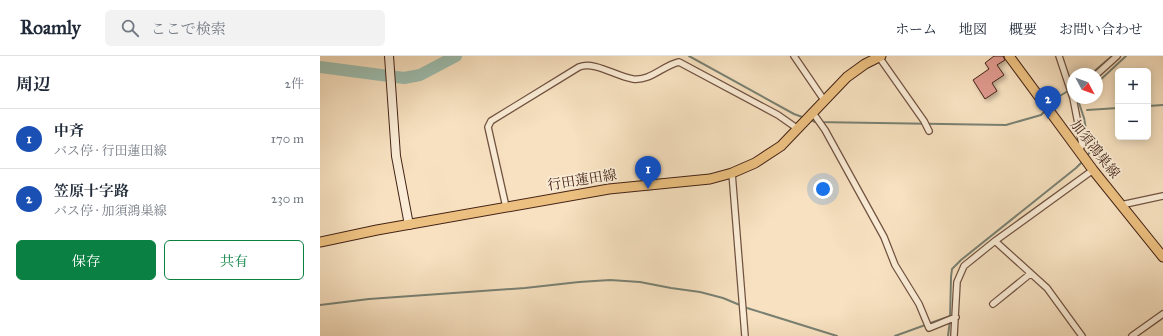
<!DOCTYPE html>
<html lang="ja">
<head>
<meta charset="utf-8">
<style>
  body { margin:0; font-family:"IM FELL Great Primer","Noto Serif JP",serif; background:#f2f2f3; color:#1f2937 }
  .controls { position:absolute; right:12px; top:12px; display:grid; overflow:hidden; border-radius:6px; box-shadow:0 2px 10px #0003 }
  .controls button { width:36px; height:36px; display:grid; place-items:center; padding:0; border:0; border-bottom:1px solid #e0e1e3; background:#fff; color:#1f2937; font:20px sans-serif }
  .compass { position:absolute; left:747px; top:12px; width:36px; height:36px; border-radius:50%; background:#fff; box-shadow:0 2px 10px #0003; rotate:131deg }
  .you { position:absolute; left:503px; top:133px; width:14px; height:14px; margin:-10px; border:3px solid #fff; border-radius:50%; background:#1a73e8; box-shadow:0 0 0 6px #1a73e833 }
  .badge { display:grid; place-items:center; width:26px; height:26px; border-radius:50%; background:#0b8043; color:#fff; font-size:13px; font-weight:700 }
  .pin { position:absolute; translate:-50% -33px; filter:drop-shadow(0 1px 2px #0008) }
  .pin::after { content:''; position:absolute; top:21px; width:14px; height:12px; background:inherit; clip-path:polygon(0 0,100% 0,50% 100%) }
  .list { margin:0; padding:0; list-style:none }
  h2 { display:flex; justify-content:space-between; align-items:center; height:52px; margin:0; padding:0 16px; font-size:17px }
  h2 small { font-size:13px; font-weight:400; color:#747a83 }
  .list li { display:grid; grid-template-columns:26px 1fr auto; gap:12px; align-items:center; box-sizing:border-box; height:60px; padding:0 16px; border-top:1px solid #e0e1e3 }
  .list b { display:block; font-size:15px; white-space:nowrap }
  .list p { margin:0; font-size:13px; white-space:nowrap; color:#747a83 }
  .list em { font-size:13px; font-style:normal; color:#747a83 }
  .actions { display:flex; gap:8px; padding:12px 16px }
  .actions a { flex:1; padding:9px 0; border:1px solid #0b8043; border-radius:6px; text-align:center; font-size:14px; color:#0b8043 }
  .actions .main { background:#0b8043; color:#fff }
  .icon { flex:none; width:22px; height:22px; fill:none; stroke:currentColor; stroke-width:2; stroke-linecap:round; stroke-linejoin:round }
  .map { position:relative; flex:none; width:843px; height:280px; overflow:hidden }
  header { display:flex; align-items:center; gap:24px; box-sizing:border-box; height:56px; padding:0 20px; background:#fff; border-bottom:1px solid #e0e1e3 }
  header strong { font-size:19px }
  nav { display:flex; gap:22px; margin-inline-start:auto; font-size:14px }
  .search { width:280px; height:36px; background:#f2f2f3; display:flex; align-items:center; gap:10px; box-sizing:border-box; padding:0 14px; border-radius:6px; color:#747a83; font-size:15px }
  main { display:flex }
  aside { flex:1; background:#fff }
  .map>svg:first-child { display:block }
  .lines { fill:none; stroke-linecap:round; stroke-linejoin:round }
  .stream { stroke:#798072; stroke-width:2 }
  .river { stroke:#9dbeaf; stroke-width:12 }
  .building { fill:#de998d; stroke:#442317; filter:url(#shadow) }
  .street-casing { stroke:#715241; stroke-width:8 }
  .secondary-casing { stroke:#442317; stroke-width:10 }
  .primary-casing { stroke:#442317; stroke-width:11 }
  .street { stroke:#faecd6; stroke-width:5.5 }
  .secondary { stroke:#faecd6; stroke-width:8 }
  .primary { stroke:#ecc080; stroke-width:9 }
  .labels { text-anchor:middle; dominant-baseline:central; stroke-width:3.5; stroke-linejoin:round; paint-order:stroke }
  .street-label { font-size:14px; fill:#442317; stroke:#faecd6 }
</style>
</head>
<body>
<header>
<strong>Roamly</strong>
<div class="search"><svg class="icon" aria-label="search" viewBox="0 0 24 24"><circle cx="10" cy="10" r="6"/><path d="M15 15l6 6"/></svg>ここで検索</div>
<nav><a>ホーム</a><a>地図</a><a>概要</a><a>お問い合わせ</a></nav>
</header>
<main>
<aside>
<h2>周辺<small>2件</small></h2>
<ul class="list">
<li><span class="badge" style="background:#1a4fb4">1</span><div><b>中斉</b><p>バス停 · 行田蓮田線</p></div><em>170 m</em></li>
<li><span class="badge" style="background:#1a4fb4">2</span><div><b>笠原十字路</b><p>バス停 · 加須鴻巣線</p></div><em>230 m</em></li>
</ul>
<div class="actions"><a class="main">保存</a><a>共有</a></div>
</aside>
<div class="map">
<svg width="843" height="280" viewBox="0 0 843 280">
  <defs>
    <filter id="shadow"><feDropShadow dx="2.5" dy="2.5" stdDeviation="2" flood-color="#0004"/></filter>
  </defs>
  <rect width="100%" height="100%" fill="#f7e1c0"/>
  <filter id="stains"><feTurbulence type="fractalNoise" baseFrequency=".005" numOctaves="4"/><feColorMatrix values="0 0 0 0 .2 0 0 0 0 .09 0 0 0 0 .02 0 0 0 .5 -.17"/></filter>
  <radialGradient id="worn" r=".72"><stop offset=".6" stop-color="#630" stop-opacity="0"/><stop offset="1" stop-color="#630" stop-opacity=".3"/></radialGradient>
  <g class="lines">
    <path class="stream" d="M369,0L474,58L485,62
      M771,18L792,0
      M777,27L806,0
      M762,42L759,47L764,62L770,96L767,100
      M828,50L843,49
      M729,51L738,41L753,32
      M767,54L798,52
      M491,64L495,66L686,69L721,59L726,54
      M0,249L49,243L205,232L259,226L290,224L320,226L351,232L380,236L403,242L427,252L517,280
      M575,280L630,260
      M628,280L630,264L631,221L632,213L641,204L756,112L763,105"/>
    <path class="river" d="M0,11L84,22L100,19L136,0"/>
  </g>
  <path class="building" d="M674,0H683L685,4L677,9L684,19L672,27L677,35L665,43L653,24L669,13L665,7Z"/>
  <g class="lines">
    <g class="street-casing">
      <path id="street" d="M474,0L504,44
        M739,0L753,42
        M559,1L604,65L609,75
        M777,18L797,0
        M753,42L762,88L759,96
        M493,57L505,74L564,181L575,209L599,248L609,272L636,261
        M412,117L425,280
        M801,149L843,140
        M186,151L168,71L171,65L259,11C275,5 295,20 313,23C331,25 342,10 359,6L458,59L478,73
        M675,185L727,232L762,280
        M673,248L710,218
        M634,280L637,226L644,210L675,185L773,114
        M812,280L843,258"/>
    </g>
    <g class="secondary-casing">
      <path id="secondary" d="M69,0L76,100L89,169"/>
    </g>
    <g class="primary-casing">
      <path id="primary" d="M689,0L773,114L843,201
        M0,186L57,174L289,133L390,123L412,117L435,107L461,90L527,21L545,8L561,0"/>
    </g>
    <use href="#street" class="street"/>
    <use href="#secondary" class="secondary"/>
    <use href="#primary" class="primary"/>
  </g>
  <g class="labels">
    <g class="street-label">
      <text transform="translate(775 93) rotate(52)">加須鴻巣線</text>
      <text transform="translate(262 124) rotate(-9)">行田蓮田線</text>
    </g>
  </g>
  <rect width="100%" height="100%" filter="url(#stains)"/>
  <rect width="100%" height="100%" fill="url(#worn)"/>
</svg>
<div class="controls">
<button>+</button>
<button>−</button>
</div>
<svg class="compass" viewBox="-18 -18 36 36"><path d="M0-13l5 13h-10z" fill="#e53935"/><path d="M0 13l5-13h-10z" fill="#747a83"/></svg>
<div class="you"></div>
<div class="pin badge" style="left:328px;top:133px;background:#1a4fb4">1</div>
<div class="pin badge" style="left:728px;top:63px;background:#1a4fb4">2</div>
</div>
</main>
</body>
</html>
